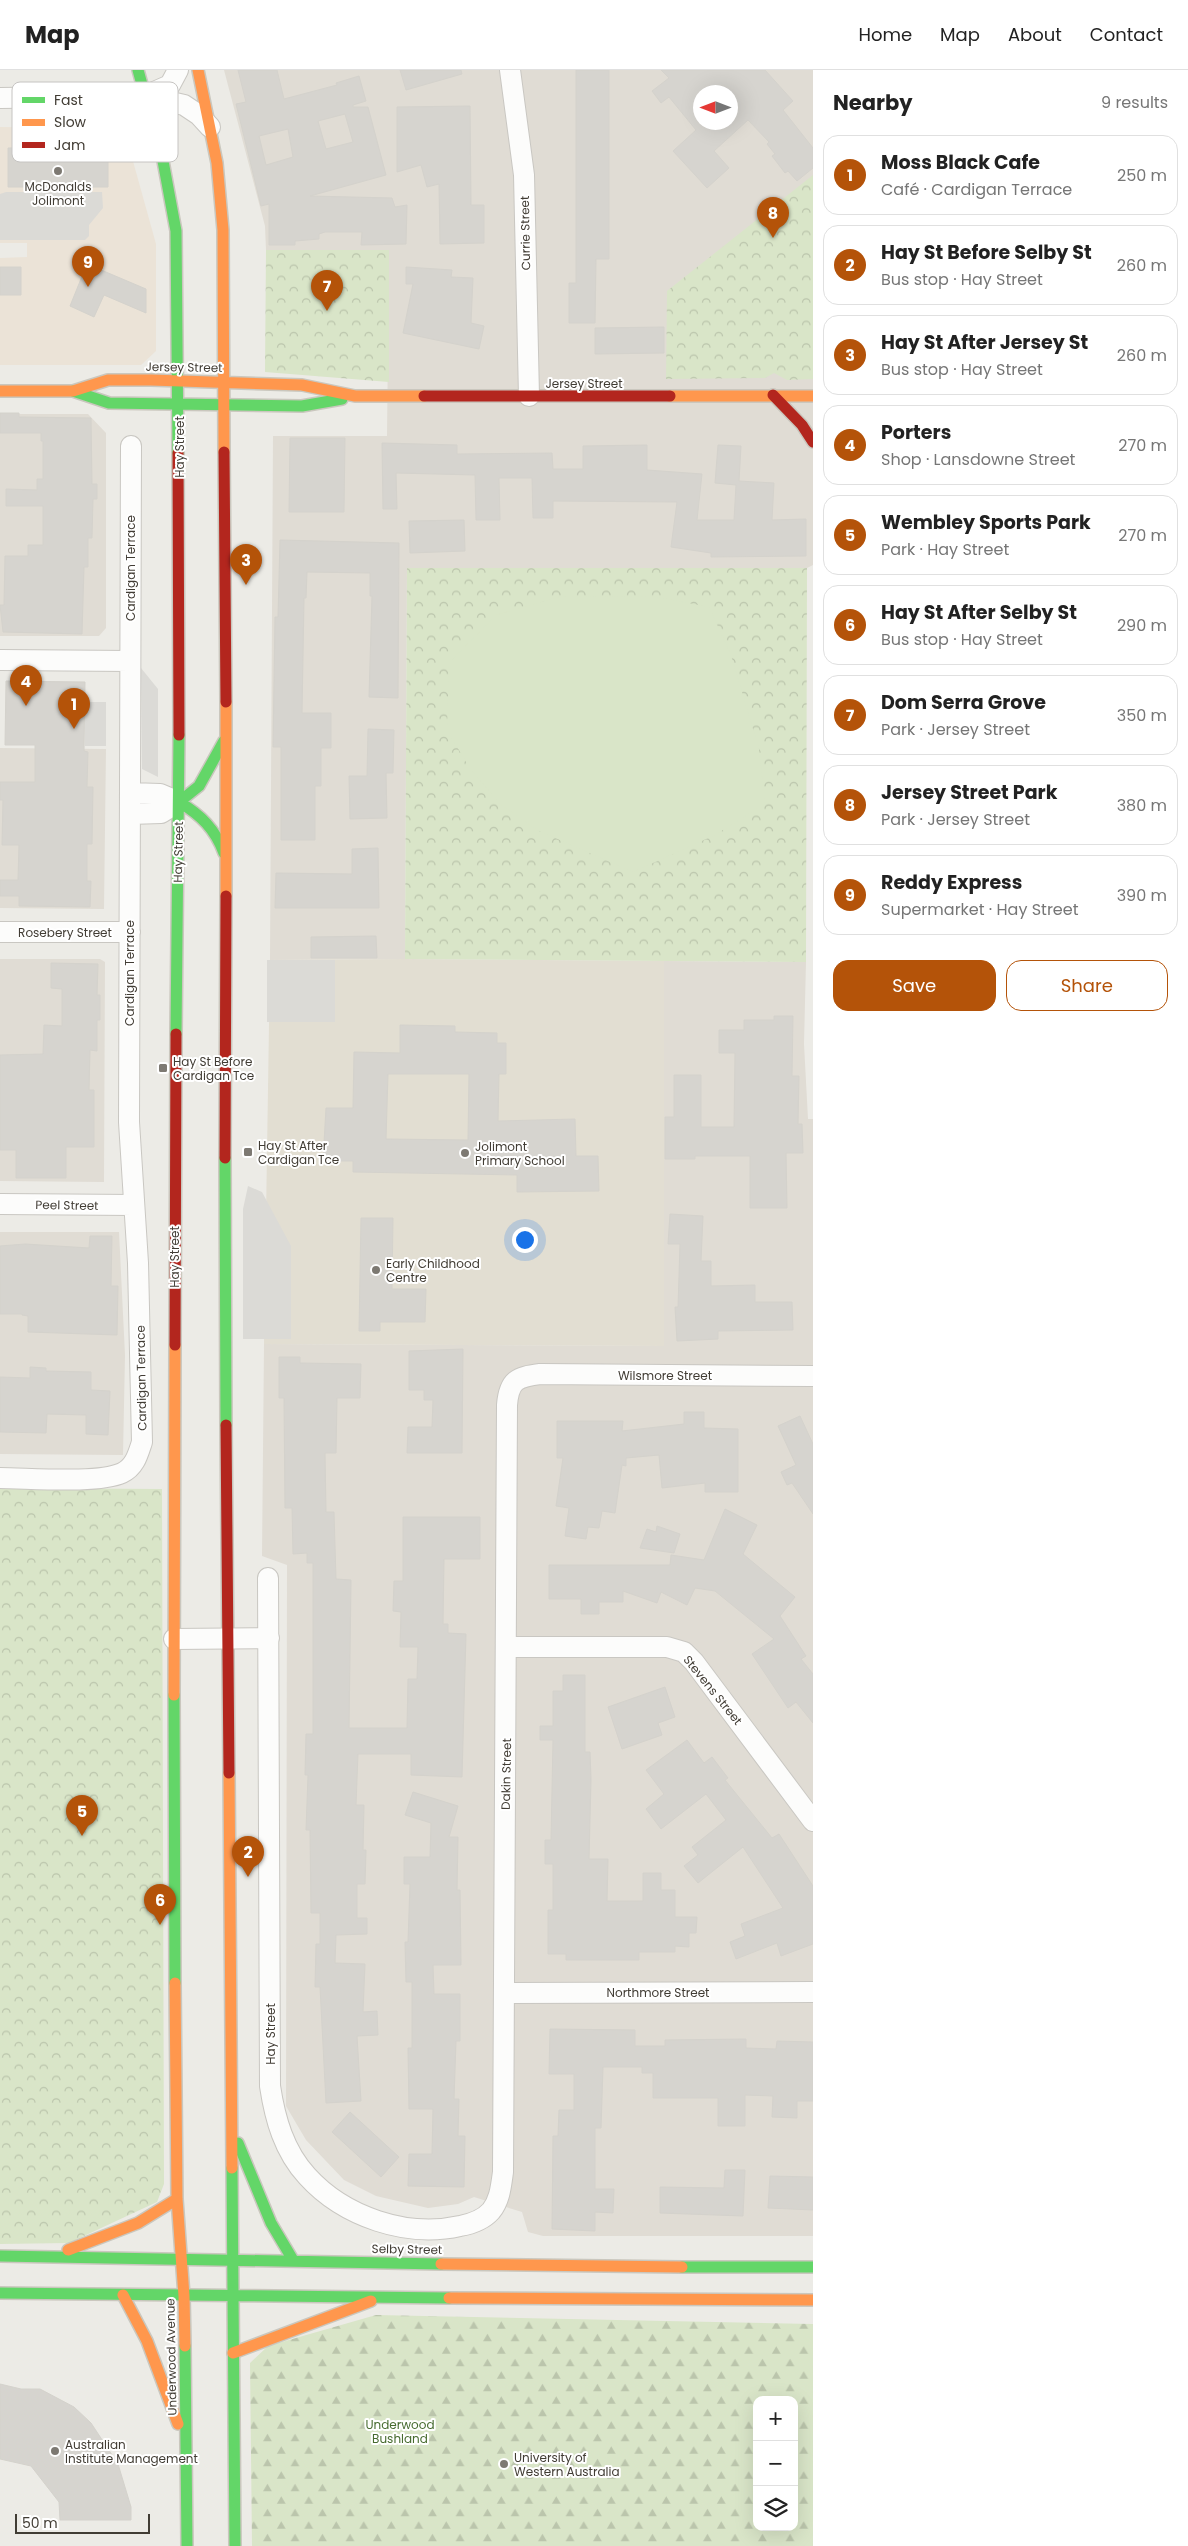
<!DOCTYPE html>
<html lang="en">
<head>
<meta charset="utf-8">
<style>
  body { margin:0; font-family:Poppins,sans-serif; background:#f2f2f2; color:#222 }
  .controls { position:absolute; right:15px; bottom:15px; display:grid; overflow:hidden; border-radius:10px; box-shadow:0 5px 20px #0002 }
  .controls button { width:45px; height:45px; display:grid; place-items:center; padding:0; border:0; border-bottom:1px solid #e0e0e0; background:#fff; color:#222; font:25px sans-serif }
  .compass { position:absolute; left:693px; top:15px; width:45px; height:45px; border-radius:50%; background:#fff; box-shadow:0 5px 20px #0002; rotate:270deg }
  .scale { position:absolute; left:15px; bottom:12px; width:135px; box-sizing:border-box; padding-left:5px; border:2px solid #413c34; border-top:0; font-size:14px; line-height:18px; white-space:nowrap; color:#413c34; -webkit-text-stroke:4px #fff; paint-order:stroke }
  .you { position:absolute; left:524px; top:1169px; width:18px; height:18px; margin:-12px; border:4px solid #fff; border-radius:50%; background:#1a73e8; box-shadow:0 0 0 8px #1a73e833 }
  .badge { display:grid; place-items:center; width:32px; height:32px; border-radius:50%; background:#b45309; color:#fff; font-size:16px; font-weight:700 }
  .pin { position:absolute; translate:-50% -41px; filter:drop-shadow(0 1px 2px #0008) }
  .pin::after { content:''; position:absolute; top:26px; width:18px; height:15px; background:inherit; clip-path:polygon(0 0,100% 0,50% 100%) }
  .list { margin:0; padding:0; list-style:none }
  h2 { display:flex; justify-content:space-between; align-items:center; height:65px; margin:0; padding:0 20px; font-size:21px }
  h2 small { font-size:16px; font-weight:400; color:#767676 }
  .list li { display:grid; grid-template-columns:32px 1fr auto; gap:15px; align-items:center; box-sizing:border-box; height:80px; margin:0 10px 10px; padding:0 10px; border:1px solid #e0e0e0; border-radius:15px }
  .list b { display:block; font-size:19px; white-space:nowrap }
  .list p { margin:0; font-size:16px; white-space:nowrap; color:#767676 }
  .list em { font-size:16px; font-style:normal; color:#767676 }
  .actions { display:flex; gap:10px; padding:15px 20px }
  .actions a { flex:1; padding:11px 0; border:1px solid #b45309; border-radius:15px; text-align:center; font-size:18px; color:#b45309 }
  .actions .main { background:#b45309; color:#fff }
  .icon { flex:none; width:28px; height:28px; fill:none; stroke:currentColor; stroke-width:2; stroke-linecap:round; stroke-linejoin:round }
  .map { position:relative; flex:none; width:813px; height:2476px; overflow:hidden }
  header { display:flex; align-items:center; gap:30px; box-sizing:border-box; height:70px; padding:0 25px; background:#fff; border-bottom:1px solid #e0e0e0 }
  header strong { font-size:24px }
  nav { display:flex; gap:28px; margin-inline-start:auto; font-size:18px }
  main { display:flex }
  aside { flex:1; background:#fff }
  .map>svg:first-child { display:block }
  .residential { fill:#e0dcd4; fill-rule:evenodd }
  .commercial { fill:#ebe3d7 }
  .education { fill:#e2ded2 }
  .forest { fill:url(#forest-firs); fill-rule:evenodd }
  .park { fill:url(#park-crowns) }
  .garden { fill:#d9e5c8 }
  .parking { fill:#dbdad6 }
  .building { fill:#d6d4cf; stroke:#d4d2cc; fill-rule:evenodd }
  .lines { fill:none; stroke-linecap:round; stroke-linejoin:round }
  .street-casing { stroke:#c9c7c2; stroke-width:22 }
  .fast-casing { stroke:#cac7be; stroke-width:14 }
  .slow-casing { stroke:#cac7be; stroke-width:14 }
  .jam-casing { stroke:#cac7be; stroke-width:14 }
  .street { stroke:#fcfcfb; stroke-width:20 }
  .fast { stroke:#63d668; stroke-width:11 }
  .slow { stroke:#ff974d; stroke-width:11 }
  .jam { stroke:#b3261e; stroke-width:11 }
  .poi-dot { fill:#7d7972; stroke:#fff; stroke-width:2 }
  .labels { text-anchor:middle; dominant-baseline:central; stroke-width:4; stroke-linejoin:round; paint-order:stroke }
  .poi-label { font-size:12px; fill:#413c34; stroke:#fff; text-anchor:start }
  .street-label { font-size:12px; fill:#413c34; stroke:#fff }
  .park-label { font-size:12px; fill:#466b2f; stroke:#fff }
  .key { fill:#fff; stroke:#c6c4c2; stroke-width:1 }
  .key-label { font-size:14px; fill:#413c34 }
</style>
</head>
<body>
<header>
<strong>Map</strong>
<nav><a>Home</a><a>Map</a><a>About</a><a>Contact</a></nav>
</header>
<main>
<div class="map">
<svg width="813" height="2476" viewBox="0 0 813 2476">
  <defs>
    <pattern id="forest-firs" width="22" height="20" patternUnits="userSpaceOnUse" patternTransform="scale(1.25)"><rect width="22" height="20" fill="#d9e5c8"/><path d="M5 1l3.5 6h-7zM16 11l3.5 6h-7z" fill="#bbc5ac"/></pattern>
    <pattern id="park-crowns" width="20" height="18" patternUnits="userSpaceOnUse" patternTransform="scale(1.25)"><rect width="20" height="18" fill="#d9e5c8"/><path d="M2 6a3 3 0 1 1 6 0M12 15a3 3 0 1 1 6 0" fill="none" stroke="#bbc5ac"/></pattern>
  </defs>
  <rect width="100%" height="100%" fill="#ecebe6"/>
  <path class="residential" d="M224,0H813V495L807,498H407L405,889L270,890L273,366H387L389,180H266L265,156ZM700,22H730V52H700Z
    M0,344H88L106,363V558L99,566H0Z
    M0,678L106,679L104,839L0,838Z
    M0,889H100L105,892L104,1112L0,1111Z
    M664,891L806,892L804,974L808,1049H813V2166H543L528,2162L522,2142L474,2127L458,2134L428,2138L376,2126L344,2110L306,2070L286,2036L287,1495L262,1486L264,1274L664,1276Z
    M0,1162H119L125,1285L123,1385L0,1384Z"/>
  <path class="commercial" d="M0,57L97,58L109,60L119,66L126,74L131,84L156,174V281L141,295H0V188L27,187V173H0Z"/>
  <path class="education" d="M405,889L664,891V1276L264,1274L270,890Z"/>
  <path class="forest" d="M376,2245L813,2254V2476H252L250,2293L268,2276ZM757,2330H794V2457H757Z"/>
  <path class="park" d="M813,105V309L787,310L774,303L765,308L666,309L667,221Z
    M266,180H389V312L265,302Z
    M407,498H807L806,892L405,889Z
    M0,1418L162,1419L164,2114L157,2132L69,2173L0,2174Z"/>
  <path class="garden" d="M562,526L656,527L709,537L731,585L759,679L765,734L715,765L633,802L537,760L500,734L469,697L447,660L449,593L496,545Z"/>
  <path class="parking" d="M6,122H102L103,138L89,155V166L85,170H0V124Z
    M141,598L158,619V707L142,699Z
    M85,632H106V676H85Z
    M267,890H335V952H267Z
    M248,1116L262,1122L291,1176V1269H243V1139Z"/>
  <path class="building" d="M238,0H277L284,29L337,15L336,13L359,6L366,31L353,35V37H368L386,105L310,126L392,128L395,137L407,135L406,174L361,175L362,162H325L319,164V169L295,171V175H269V134L261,136L236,34L246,32ZM345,44L353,72L326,79L318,51ZM288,59L293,87L266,95L259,66Z
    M400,0H461L462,4L406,20Z
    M576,0H609V189H596L595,253H569V213H576Z
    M661,0H765L793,31L783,40L813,78V98L797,111L788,101L785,103L772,86L775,84L767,74L769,72L748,50L714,81L729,98L707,118L673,81L696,60L669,27L661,33L652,21L669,8ZM700,22H730V52H700Z
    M470,36L471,135H484V173L440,174L439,114L427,117L421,95L397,102V37Z
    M105,77L108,85V117H8V78Z
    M87,194L146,219V243L104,225L94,247L70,236Z
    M0,197H21V225H0Z
    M406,197L452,200L451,207L473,208L471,253L484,256L479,279L403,263L413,214H406Z
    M664,257V283L595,284V258Z
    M0,343H19V347L91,348L92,414H97V429H93L92,468H88V497H84L82,564L3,562L0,535H4L5,486H28V475H43V436H6V419L37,420V409H43V371H41V363H0Z
    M290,368H345L344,442H289Z
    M382,373L457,375V384L552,383L553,399H583V376L647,375V400L702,404L697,450H734L736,415L715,413L718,375L741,376L739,411L774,413L772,450L806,449V486L711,487V483L671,477L677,432L553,431V448H533L532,408H499L500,450H476L475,405L396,403L397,439H383Z
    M464,450L465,481L410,483L409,451Z
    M280,470L399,473L398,628L369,627L372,526H370V503L307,502L306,528H304L302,643H331V678H321V716H315V770H281V677H273L275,547H278Z
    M6,611L85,612L84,681L88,682L87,717H93L92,774H87V811H91L90,837L19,836V826H0V810H18L19,775H2L3,730H0V712H35V675H5Z
    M368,659L394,660L393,703H386L387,748L350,749L349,706H367Z
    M378,778L379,838H275L276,803L352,804V779Z
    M376,866L377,888H311V867Z
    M51,893L98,894L97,925H100V950H97V981L90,980L89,1020H94V1077H66V1108H16V1080H0V985L43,984L44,955L62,956V919L51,918Z
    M774,946H793L792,1006H799L798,1054H802L803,1083H786L787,1138H750V1086H695V1089H665V1047H674V1005H701V1057H734L735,983H719V960H744V950H774Z
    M400,955L455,956V962L497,963V973H506V1004H499L498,1051L575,1049L576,1086H598L599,1121L517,1122V1105L353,1102V1091H323L326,1038H353L354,982L400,983ZM388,1004H469L468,1070L386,1069Z
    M670,1144L703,1146L701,1191H711V1216L755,1215V1232H792L793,1260L718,1261V1269L677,1271L675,1237H678L680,1174H668Z
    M361,1148H393L392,1219H426L425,1252H380V1261H359Z
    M90,1166H112L111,1216H118L117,1265L28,1262V1246L22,1245V1244H0V1176L25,1174L89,1178Z
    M463,1279L462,1383H407L408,1357H432L433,1330H424V1320H409V1281Z
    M279,1287H300V1293L361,1294L360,1328H337L336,1383H325L326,1442H334L336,1509L351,1510L349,1658H407L408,1609H417L418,1577H400L401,1542L393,1541L394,1511H403V1447H480V1489H444L443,1554H448V1563L466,1564L462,1707L411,1705V1684H358L356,1735H364L363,1780H366L365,1814H357V1848H367V1864L336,1865L335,1893L365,1894L363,1942L377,1941L378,1965L357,1966L361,2031L326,2033L320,1917H315L316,1874H320V1843H311L310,1760H306L308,1705H305L306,1664H313V1493H307V1483L293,1484L292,1438H285L284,1328H279Z
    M30,1297L46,1298V1301L91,1302V1320L110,1321L108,1365L86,1364V1345L47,1344L46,1363L0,1362V1307L30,1308Z
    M684,1342H704V1358L738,1359V1422H705V1413L662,1418L659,1385L626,1388V1396L622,1395L615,1443L602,1441L599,1458L588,1457L586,1469L565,1466L569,1438L556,1436L563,1388H557V1351H623L622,1361L684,1354Z
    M800,1346L813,1374V1444L792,1413L787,1415L781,1402L796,1395L778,1356Z
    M725,1439L757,1455L743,1484L795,1527L780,1546L806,1586L801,1589L813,1604V1653L796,1632L788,1638L752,1584L774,1569L715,1521L695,1518L687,1535L661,1522L657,1533L623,1521V1532H599V1544H581V1529H549V1495H670L671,1485L704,1490Z
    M657,1456L680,1464L674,1483L640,1478L647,1459L656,1462Z
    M563,1605H585V1682H590L591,1709L589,1789H608L607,1831H643V1803H661V1820H675V1847H697L696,1863H689V1877L675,1876V1882H639V1890H566V1884H548V1840H553V1794H545V1770H551L553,1670H540V1656H553V1621H563Z
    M665,1617L675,1647L658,1653L662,1665L622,1679L608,1637Z
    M687,1670L704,1693L712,1687L728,1708L725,1710L772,1768L779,1764L813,1816V1874L781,1886L777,1873L736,1889L730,1872L745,1866L741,1854L783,1838L743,1777L698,1813L684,1796L698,1785L692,1777L726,1750L706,1724L661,1759L646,1739L664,1724L646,1700Z
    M413,1722L458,1736L449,1767H458L457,1820H460L461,1895H433L434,1924H460V1971H456L454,2029H459L458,2066H465L464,2117L408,2116L409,2084H432L433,2039H409L408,1978H412V1912H406L405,1872H408L410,1814H404V1787H430L431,1753L405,1745Z
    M550,1959L635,1960V1976H665V1970L746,1969V1978L776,1979L777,1971L813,1972V2031H797V2048L772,2047L773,2026L745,2025V2056H718V2028H653V2003H642V1997H603L601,2058H595V2119H614L613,2143L595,2142V2161L552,2159L553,2066H558L559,2040H574V2004H549Z
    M350,2042L399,2087L381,2107L332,2062Z
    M725,2100H745L743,2146L660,2143V2117L724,2118Z
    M770,2106L813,2107V2140L768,2138Z
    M0,2314L21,2319H40L74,2337L91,2353L118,2394L131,2437V2450H60L59,2432L31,2396L0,2389Z"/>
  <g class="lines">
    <g class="street-casing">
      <path id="street" d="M510,0L524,105L529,326
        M145,26L170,15L178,0
        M0,28L145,26L184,35L199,45L210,57
        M0,590L130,591
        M130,723L160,724L179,732
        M130,744L161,743L179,732
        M0,862H130
        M0,1134L134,1135
        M0,1408C29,1408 98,1414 122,1403C135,1397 138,1384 142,1372L138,1193L129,1052L131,376
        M268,1508L270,2016C275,2049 284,2081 307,2106C344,2147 407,2168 460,2156C471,2154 483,2150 491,2141C500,2130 501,2116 503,2102L507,1335C509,1310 517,1307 540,1304L813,1306
        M174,1569L269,1568
        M507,1577H667L684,1582L694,1592L813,1751
        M504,1923L813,1922"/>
    </g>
    <g class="fast-casing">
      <path id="fast" d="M138,0L163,91L176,161L178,383
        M73,321L109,333L302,336L342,329
        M179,732L199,716L224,671
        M179,732C201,745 215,759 224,783
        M176,964L179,665
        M225,1088L226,1355
        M174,1625L175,1913
        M238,2073L271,2153L293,2190
        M232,2098L235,2476
        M0,2186L441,2194
        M682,2197H813
        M0,2223L449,2228
        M185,2276L187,2476"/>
    </g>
    <g class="slow-casing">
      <path id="slow" d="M198,0L217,93L223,160L224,382
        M0,321H73L108,310H151L302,315L355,326H424
        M670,326H813
        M226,826V632
        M174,1625L175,1275
        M229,1703L232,2098
        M175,1913L177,2129L184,2226L185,2276
        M68,2180L138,2153L177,2129
        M441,2194L682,2197
        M123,2225L147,2271L178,2354
        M449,2228L813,2230
        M233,2283L371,2231"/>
    </g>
    <g class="jam-casing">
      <path id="jam" d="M773,325L802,355L813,372
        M424,326H670
        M224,382L226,632
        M178,383L179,665
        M225,1088L226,826
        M175,1275L176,964
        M226,1355L229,1703"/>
    </g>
    <use href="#street" class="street"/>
    <use href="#fast" class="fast"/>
    <use href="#slow" class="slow"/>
    <use href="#jam" class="jam"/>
  </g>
  <g class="poi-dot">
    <circle cx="58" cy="101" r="5"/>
    <rect x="158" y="993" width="10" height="10" rx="2.5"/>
    <rect x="243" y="1077" width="10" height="10" rx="2.5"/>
    <circle cx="465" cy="1083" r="5"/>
    <circle cx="376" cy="1200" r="5"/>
    <circle cx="55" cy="2381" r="5"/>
    <circle cx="504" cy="2394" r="5"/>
  </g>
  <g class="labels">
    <g class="poi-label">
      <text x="58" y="116" text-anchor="middle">McDonalds<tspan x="58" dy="14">Jolimont</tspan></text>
      <text x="173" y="991">Hay St Before<tspan x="173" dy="14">Cardigan Tce</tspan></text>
      <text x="258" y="1075">Hay St After<tspan x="258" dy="14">Cardigan Tce</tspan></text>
      <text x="475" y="1076">Jolimont<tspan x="475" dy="14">Primary School</tspan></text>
      <text x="386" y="1193">Early Childhood<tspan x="386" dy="14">Centre</tspan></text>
      <text x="65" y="2374">Australian<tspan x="65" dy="14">Institute Management</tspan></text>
      <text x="514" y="2387">University of<tspan x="514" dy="14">Western Australia</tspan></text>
    </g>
    <g class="street-label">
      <text transform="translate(525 163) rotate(-91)">Currie Street</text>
      <text transform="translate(184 297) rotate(1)">Jersey Street</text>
      <text x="584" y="313">Jersey Street</text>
      <text transform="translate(179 377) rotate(-90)">Hay Street</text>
      <text transform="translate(130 498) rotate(-90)">Cardigan Terrace</text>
      <text transform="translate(178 782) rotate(-89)">Hay Street</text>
      <text x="65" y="862">Rosebery Street</text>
      <text transform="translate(129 903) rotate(-90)">Cardigan Terrace</text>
      <text transform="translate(67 1135) rotate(1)">Peel Street</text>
      <text transform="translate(174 1187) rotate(-90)">Hay Street</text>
      <text x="665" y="1305">Wilsmore Street</text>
      <text transform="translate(141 1308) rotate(-91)">Cardigan Terrace</text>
      <text transform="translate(713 1620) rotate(51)">Stevens Street</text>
      <text transform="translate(506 1704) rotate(-89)">Dakin Street</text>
      <text x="658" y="1922">Northmore Street</text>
      <text transform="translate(270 1964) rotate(-90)">Hay Street</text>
      <text transform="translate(407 2179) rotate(1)">Selby Street</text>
      <text transform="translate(171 2287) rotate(-91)">Underwood Avenue</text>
    </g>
    <g class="park-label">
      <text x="400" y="2354">Underwood<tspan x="400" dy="14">Bushland</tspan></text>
    </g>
  </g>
  <rect x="12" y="12" width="166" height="80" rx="8" class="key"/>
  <rect x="22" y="27" width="23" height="6" fill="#63d668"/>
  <rect x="22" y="49" width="23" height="7" fill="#ff974d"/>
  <rect x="22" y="72" width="23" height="6" fill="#b3261e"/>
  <g class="key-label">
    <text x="54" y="35">Fast</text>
    <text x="54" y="57">Slow</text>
    <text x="54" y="80">Jam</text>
  </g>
</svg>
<div class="controls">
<button>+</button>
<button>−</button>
<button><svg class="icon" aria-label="layers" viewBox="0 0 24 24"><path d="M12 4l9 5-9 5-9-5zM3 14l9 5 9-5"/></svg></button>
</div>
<svg class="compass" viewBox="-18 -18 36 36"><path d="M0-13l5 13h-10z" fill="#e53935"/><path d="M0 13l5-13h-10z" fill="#767676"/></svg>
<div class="scale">50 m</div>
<div class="you"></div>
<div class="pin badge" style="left:74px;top:659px">1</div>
<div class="pin badge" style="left:248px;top:1807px">2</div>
<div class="pin badge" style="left:246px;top:515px">3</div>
<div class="pin badge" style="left:26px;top:636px">4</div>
<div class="pin badge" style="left:82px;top:1766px">5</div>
<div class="pin badge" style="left:160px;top:1855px">6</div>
<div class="pin badge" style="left:327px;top:241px">7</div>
<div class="pin badge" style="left:773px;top:168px">8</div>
<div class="pin badge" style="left:88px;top:217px">9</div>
</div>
<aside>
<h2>Nearby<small>9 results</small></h2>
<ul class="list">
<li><span class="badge">1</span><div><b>Moss Black Cafe</b><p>Café · Cardigan Terrace</p></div><em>250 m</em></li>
<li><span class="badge">2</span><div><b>Hay St Before Selby St</b><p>Bus stop · Hay Street</p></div><em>260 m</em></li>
<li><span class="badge">3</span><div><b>Hay St After Jersey St</b><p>Bus stop · Hay Street</p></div><em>260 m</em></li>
<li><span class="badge">4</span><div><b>Porters</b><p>Shop · Lansdowne Street</p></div><em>270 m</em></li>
<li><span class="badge">5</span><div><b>Wembley Sports Park</b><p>Park · Hay Street</p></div><em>270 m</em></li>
<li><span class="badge">6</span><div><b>Hay St After Selby St</b><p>Bus stop · Hay Street</p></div><em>290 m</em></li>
<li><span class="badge">7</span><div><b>Dom Serra Grove</b><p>Park · Jersey Street</p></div><em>350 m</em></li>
<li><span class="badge">8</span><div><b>Jersey Street Park</b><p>Park · Jersey Street</p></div><em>380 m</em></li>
<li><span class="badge">9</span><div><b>Reddy Express</b><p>Supermarket · Hay Street</p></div><em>390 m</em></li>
</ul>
<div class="actions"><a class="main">Save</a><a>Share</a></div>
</aside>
</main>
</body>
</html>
